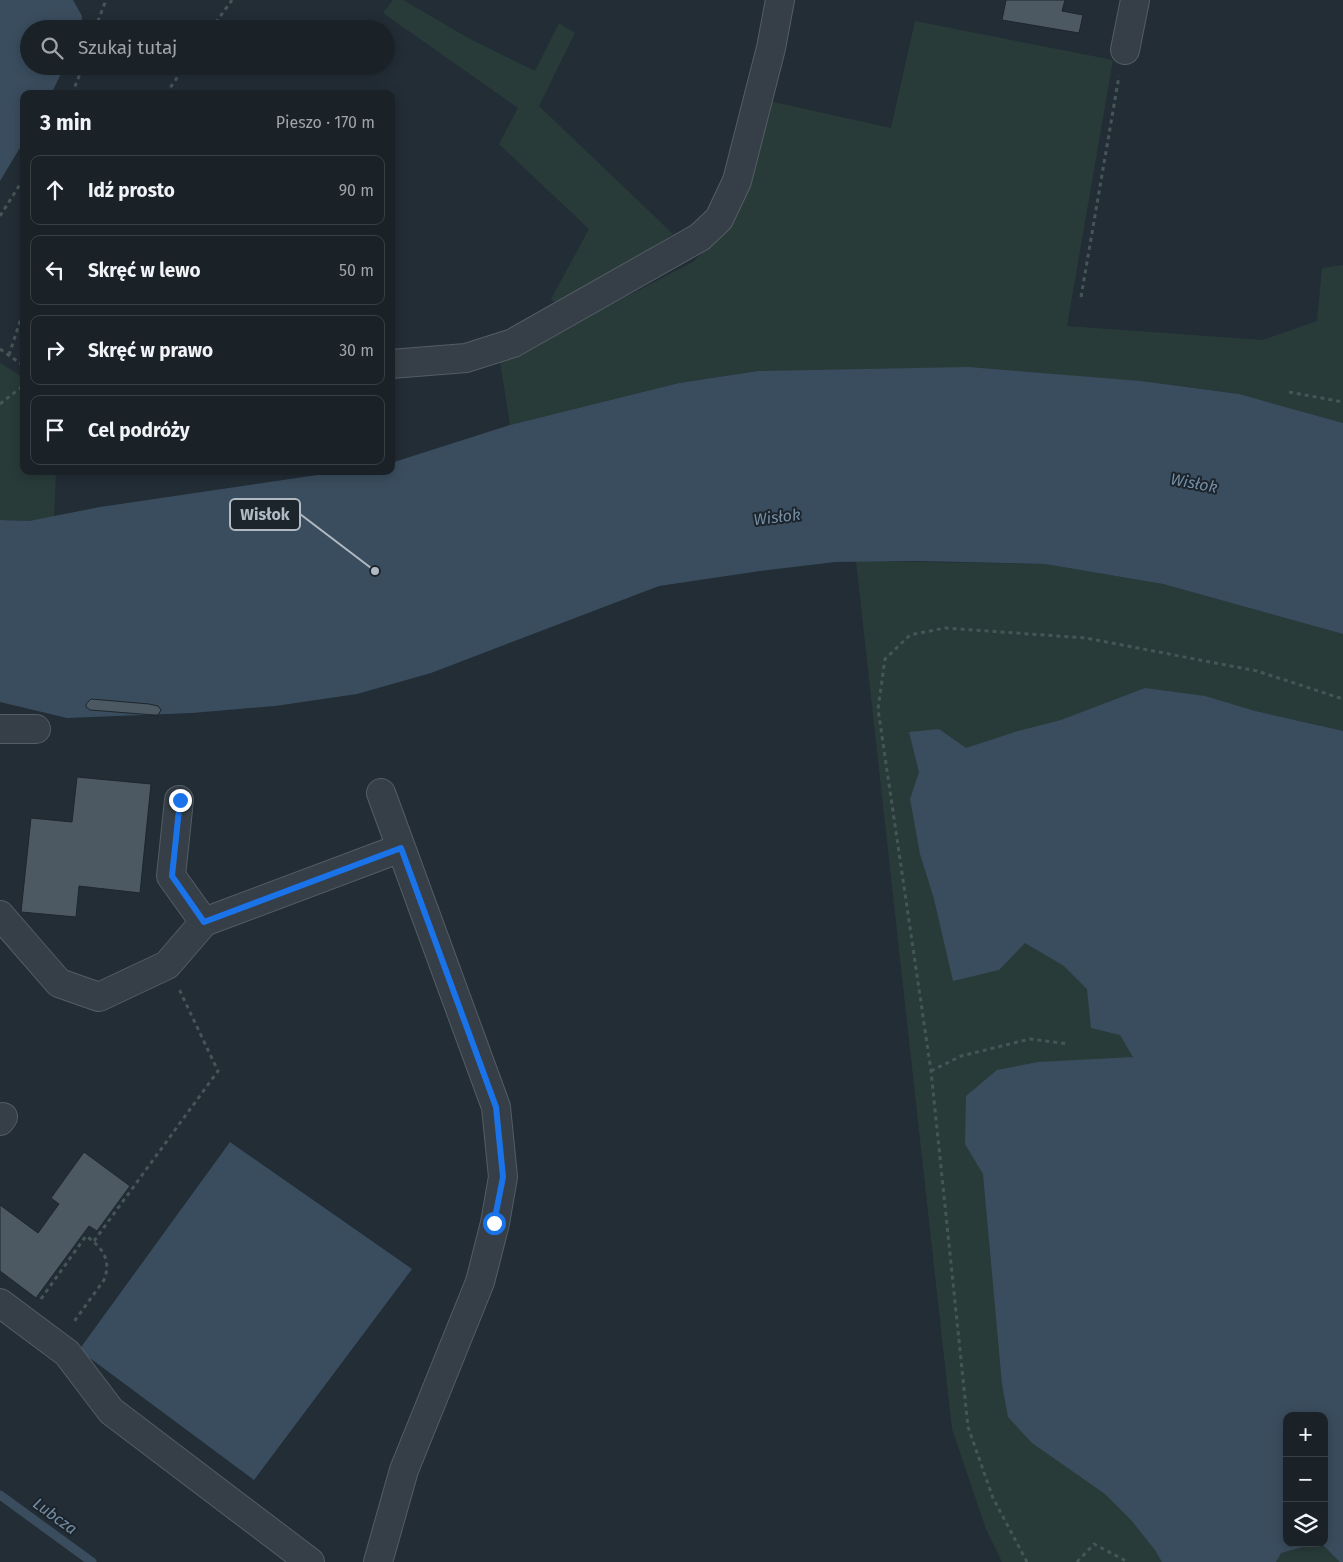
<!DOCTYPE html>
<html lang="pl">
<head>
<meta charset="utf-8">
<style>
  body { margin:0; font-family:"Fira Sans",sans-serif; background:#232a30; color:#f1f3f6 }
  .controls { position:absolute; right:15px; bottom:15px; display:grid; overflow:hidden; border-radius:10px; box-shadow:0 2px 12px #0003 }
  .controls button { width:45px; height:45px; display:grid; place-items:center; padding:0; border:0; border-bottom:1px solid #383f45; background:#1a2228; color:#f1f3f6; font:25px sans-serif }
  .stop { position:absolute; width:15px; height:15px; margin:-11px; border:4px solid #1a73e8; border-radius:50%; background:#fff }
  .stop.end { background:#1a73e8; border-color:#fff; box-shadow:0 1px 5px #0008 }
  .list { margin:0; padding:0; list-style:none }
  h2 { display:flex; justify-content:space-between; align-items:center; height:65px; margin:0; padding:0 20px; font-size:21px }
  h2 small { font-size:16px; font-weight:400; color:#9fa4a8 }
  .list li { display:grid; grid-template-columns:32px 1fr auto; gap:15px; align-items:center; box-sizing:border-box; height:70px; margin:0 10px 10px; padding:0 10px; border:1px solid #383f45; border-radius:10px }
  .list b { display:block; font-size:19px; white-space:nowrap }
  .list em { font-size:16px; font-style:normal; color:#9fa4a8 }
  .icon { flex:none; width:28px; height:28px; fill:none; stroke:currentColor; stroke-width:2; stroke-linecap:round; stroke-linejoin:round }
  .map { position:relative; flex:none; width:1343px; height:1562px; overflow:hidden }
  .search { position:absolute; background:#1a2228; box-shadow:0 2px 12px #0003; left:20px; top:20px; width:375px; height:55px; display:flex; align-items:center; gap:12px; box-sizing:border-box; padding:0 18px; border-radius:28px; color:#9fa4a8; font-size:19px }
  .panel { position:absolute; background:#1a2228; box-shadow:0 2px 12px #0003; left:20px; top:90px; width:375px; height:385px; border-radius:10px }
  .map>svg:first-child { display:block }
  .green { fill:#283b39; fill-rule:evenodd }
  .water { fill:#3a4d5e }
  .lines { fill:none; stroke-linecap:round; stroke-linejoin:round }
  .stream { stroke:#3a4d5e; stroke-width:9 }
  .building { fill:#4c5862; stroke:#1e262e }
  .minor-casing { stroke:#545d65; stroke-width:30 }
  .path { stroke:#455656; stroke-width:3; stroke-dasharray:4 4; stroke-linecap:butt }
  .minor { stroke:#363f47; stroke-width:28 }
  .route { stroke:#1a73e8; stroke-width:6 }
  .labels { text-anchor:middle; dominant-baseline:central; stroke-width:4; stroke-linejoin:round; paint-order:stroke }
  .water-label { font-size:16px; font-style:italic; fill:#758ea4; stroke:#1c242c }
  .leader { fill:none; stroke:#b1bac3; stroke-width:2 }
  .callout-dot { fill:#b1bac3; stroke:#1c242c; stroke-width:2 }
  .callout { fill:#1c242c; stroke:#b1bac3; stroke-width:2 }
  .callout-label { font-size:16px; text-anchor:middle; font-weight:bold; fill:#b1bac3 }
</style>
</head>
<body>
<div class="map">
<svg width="1343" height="1562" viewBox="0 0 1343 1562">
  <rect width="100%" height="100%" fill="#232d36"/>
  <path class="green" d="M393,0H403L470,39L535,71L559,23L575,33L539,106L673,234L559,306L551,299L589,229L499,144L518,108L383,13Z
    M915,21L1113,60L1067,326L1263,340L1317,321L1322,268L1343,265V423L1238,394L1141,381L758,371L679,383L510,425L500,362L693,262L731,224L769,101L891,128Z
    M0,363L24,378V471H56L54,517L29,521L0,520Z
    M856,561L1045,564L1163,584L1343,634V1562H1002L986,1529L952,1429ZM1287,1416H1324V1543H1287Z"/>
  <path class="water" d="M0,0H73L82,16L81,29H29V66H65L51,94H24V141L0,181Z
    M968,367L1141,381L1239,394L1343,423V634L1163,584L1045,564L916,561L835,562L760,571L659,586L431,673L357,694L275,706L192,713L67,718L0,702V520L29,521L100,507L345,471H391V463L510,425L679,383L758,371Z
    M1145,688L1205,696L1255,711L1343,731V1562H1340L1321,1543H1324V1416H1287V1543H1317L1281,1553L1276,1562H1162L1155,1550L1131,1520L1105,1494L1032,1443L1008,1417L1002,1384L983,1174L965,1144L966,1096L997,1070L1038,1062L1133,1057L1120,1035L1091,1028L1087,989L1064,966L1025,943L999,970L953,981L934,899L920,854L910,799L919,772L909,732L939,729L966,748L1018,731L1061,720Z
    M230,1142L412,1269L254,1480L79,1350Z"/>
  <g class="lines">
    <path class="stream" d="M0,1495L92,1562"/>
  </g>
  <path class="building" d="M1006,0H1065L1062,11L1083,15L1079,33L1002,20Z
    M91,699L149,704L158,706L161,710L158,715H154L90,710L86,707V704Z
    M77,777L151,784L140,893L79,886L76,917L21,912L31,818L72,822Z
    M84,1152L130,1186L97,1231L89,1226L36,1298L0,1271V1205L38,1233L59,1204L51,1198Z"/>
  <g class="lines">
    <g class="minor-casing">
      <path id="minor" d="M1125,50L1135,0
        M391,364L466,358L513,343L700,237L719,219L737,181L771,48L780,0
        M0,729H36
        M179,800L171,876L204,922
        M0,915L59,983L99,997L167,965L204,922L401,848
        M0,1121L3,1117
        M0,1303L67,1353L111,1411L310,1562
        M378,1562L404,1470L480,1282L495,1223L503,1177L496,1107L381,793"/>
    </g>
    <path class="path" d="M95,29L106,0
      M211,29L232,0
      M72,94L83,66
      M166,94L185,66
      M0,216L24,178
      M1081,297L1119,76
      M0,349L24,366
      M9,355L24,309
      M1289,392L1343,402
      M0,404L24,385
      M931,1071L961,1056L1030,1039L1069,1044
      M94,1241L218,1071L179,989
      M41,1299L86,1236C102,1247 112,1260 104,1280L73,1323
      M1027,1562L993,1498L968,1427L931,1071L878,709L885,659L910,635L945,628L1086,638L1257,671L1343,699
      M1077,1562L1094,1544L1128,1562"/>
    <use href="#minor" class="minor"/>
  </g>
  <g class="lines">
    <path class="route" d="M180,800L172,876L204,922L401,848L496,1107L503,1177L494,1223"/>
  </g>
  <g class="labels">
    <g class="water-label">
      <text transform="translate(1194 483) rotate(11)">Wisłok</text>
      <text transform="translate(777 517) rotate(-7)">Wisłok</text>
      <text transform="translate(55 1516) rotate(36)">Lubcza</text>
    </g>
  </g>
  <path class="leader" d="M375 571L300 514"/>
  <circle class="callout-dot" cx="375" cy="571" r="5"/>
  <rect class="callout" x="230" y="499" width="70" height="31" rx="5"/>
  <g class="callout-label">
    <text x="265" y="520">Wisłok</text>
  </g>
</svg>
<div class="controls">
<button>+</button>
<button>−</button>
<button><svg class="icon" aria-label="layers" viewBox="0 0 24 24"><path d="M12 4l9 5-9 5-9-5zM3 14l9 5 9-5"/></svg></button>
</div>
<div class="stop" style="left:494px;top:1223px"></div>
<div class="stop end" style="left:180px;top:800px"></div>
<div class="search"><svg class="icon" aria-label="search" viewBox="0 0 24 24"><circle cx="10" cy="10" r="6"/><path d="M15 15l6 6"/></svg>Szukaj tutaj</div>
<section class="panel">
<h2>3 min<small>Pieszo · 170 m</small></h2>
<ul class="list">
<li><svg class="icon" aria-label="ahead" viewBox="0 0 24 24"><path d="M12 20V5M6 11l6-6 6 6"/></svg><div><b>Idź prosto</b></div><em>90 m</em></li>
<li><svg class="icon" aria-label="left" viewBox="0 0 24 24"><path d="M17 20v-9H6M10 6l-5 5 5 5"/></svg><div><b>Skręć w lewo</b></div><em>50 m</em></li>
<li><svg class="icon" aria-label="right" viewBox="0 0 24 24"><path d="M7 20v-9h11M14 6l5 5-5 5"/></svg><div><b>Skręć w prawo</b></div><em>30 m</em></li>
<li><svg class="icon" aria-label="arrive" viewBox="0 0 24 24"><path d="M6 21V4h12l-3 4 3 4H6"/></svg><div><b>Cel podróży</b></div></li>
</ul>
</section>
</div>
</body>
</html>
